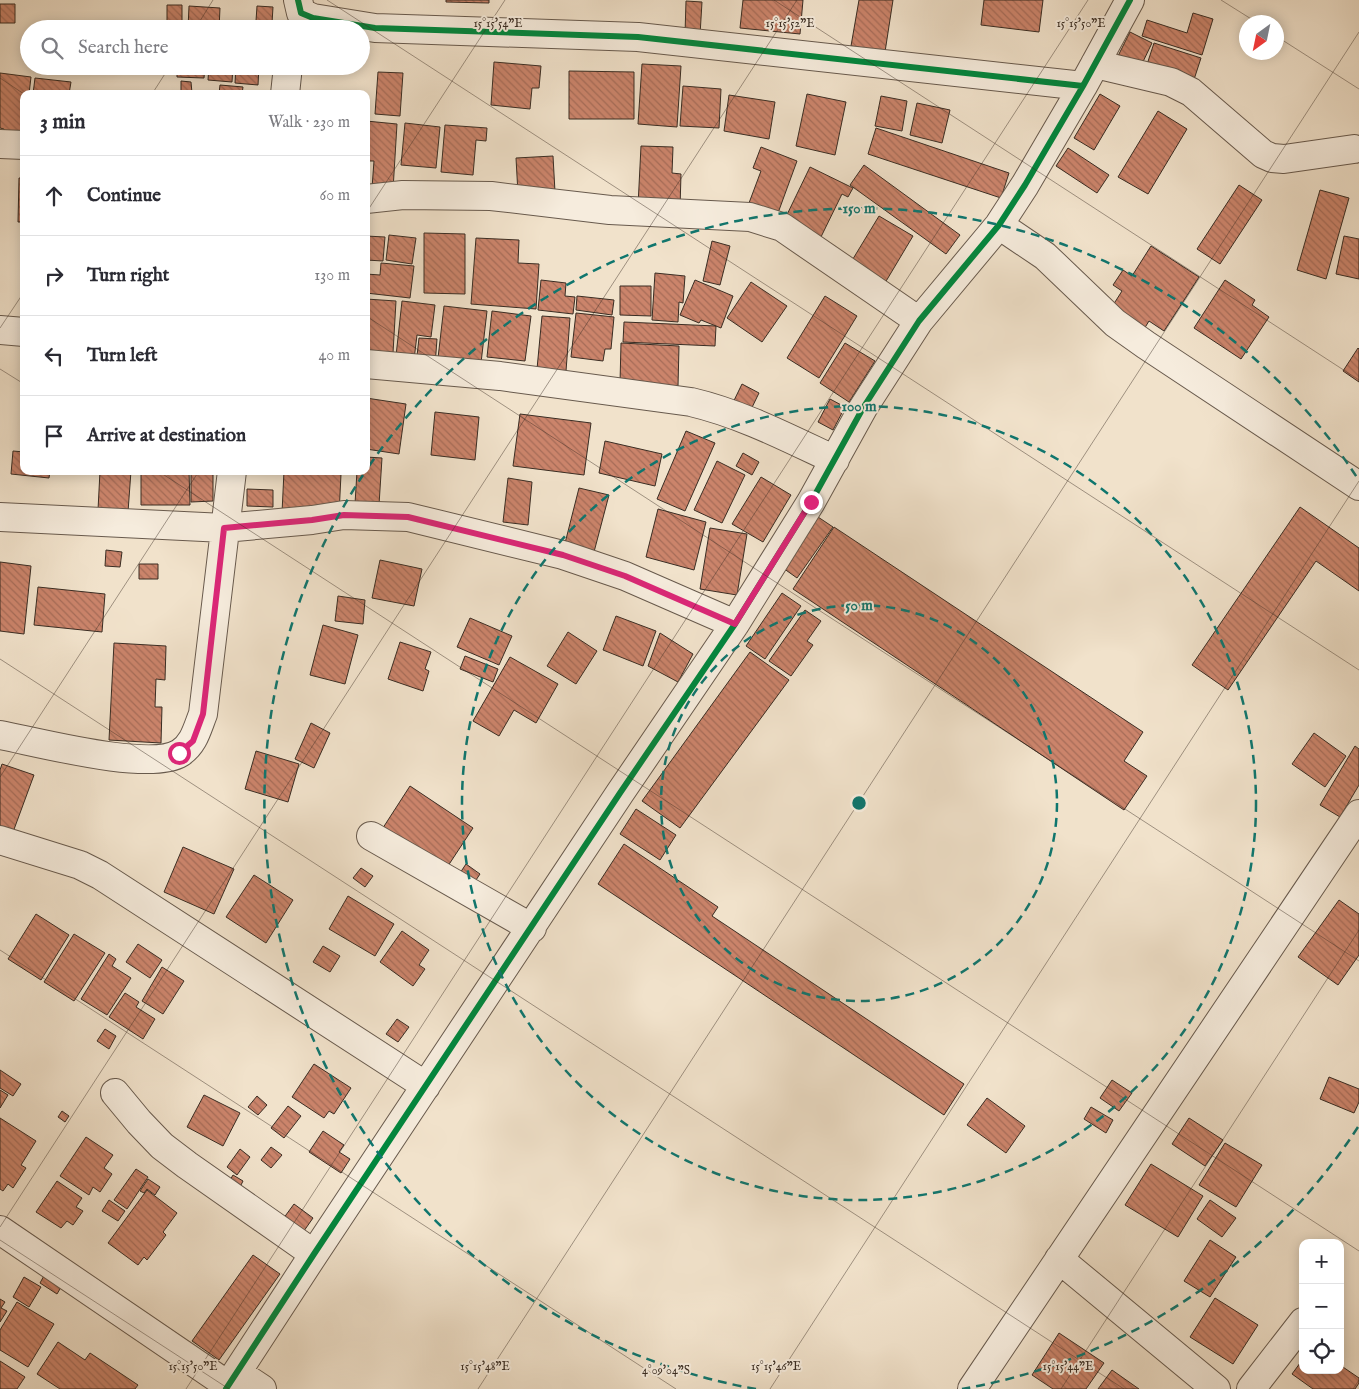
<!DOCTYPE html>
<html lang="en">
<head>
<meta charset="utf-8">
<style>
  body { margin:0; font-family:"IM FELL English",serif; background:#f2f2f3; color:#2b2b33 }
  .controls { position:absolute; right:15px; bottom:15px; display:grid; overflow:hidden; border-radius:10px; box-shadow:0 2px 12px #0003 }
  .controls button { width:45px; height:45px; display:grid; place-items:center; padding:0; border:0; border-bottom:1px solid #e1e1e2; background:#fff; color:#2b2b33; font:25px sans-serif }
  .compass { position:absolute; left:1239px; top:15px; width:45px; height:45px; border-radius:50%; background:#fff; box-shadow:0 2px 12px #0003; rotate:213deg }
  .stop { position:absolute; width:15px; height:15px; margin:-11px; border:4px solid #db2777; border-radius:50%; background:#fff }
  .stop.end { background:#db2777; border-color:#fff; box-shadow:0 1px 5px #0008 }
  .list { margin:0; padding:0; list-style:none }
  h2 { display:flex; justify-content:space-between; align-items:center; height:65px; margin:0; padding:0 20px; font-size:21px }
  h2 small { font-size:16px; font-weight:400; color:#7c7c81 }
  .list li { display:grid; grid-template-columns:32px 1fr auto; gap:15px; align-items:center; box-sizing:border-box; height:80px; padding:0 20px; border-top:1px solid #e1e1e2 }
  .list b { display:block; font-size:19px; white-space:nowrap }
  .list em { font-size:16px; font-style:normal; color:#7c7c81 }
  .icon { flex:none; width:28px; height:28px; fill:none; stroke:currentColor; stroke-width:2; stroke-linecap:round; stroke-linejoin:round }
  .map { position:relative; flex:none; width:1359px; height:1389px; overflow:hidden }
  .search { position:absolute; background:#fff; box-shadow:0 2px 12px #0003; left:20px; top:20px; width:350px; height:55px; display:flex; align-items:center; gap:12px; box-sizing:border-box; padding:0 18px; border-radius:28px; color:#7c7c81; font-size:19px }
  .panel { position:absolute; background:#fff; box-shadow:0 2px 12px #0003; left:20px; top:90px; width:350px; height:385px; border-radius:10px }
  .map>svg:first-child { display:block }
  .building { fill:url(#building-back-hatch); stroke:#3a2d23 }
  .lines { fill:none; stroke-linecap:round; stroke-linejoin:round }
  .minor-casing { stroke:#685a4d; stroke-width:30 }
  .minor { stroke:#f6ecdd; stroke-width:28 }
  .cycleway-casing { stroke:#f6ecdd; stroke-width:9 }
  .cycleway { stroke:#00873e; stroke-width:6 }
  .route { stroke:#db2777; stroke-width:6 }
  .ticks { fill:none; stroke:#3a2d23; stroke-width:1; stroke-opacity:0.45 }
  .ring { fill:none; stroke:#0f766e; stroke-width:2.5; stroke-dasharray:9 6 }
  .ticks-label { font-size:12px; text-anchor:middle; fill:#3a2d23; stroke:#f6ecdd; stroke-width:4; stroke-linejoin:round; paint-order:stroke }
  .centre { fill:#0f766e; stroke:#f6ecdd; stroke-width:2.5 }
  .ring-label { font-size:15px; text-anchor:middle; font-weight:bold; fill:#0f766e; stroke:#f6ecdd; stroke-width:4; stroke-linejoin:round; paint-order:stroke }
</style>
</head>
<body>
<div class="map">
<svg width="1359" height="1389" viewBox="0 0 1359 1389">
  <defs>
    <pattern id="building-back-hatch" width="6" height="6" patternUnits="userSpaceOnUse" patternTransform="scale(1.25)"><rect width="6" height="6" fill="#cb846b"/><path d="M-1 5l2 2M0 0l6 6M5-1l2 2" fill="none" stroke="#a66c58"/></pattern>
  </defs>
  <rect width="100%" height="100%" fill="#f1e2cb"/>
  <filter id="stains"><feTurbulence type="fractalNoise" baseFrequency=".004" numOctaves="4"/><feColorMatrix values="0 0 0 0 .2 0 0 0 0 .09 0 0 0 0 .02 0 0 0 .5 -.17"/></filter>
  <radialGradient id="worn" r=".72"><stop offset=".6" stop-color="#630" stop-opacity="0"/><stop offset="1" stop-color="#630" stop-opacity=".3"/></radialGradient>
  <path class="building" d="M446,0H489V3L446,2Z
    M743,0H803L800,34L740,28Z
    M859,0H893L885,52L851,46Z
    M984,0H1043L1039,32L981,25Z
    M686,1L702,2L700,35L685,34Z
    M0,4H15V23H0Z
    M167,5H182V28H167Z
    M189,6L220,8L219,29H188Z
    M257,6L273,7L272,23L256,21Z
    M1193,13L1213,19L1202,55L1142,36L1147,20L1187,33Z
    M1130,32L1152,43L1139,70L1117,58Z
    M1154,43L1201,58L1188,98L1141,83Z
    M494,62L541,66L539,88H532L530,109L491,105Z
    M642,64L681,66L677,127L638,124Z
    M177,66H205L204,78L177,77Z
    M209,66H233L232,82L208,80Z
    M236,66H259L258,85L235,83Z
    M569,71L634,72V119H569Z
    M378,72L403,73L400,116L375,114Z
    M0,73L31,77L29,94H24V134L3,137L4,129L0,128Z
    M35,78L71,82L69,94H33Z
    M181,81L191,82L192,93L181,92Z
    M220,85L243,87L242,94H219Z
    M683,86L721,89L719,128L680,126Z
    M807,94L846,102L835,155L796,146Z
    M1100,94L1120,106L1094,150L1074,138Z
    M729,95L775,102L769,139L724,131Z
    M881,96L907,101L902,131L875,126Z
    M917,103L950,110L942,143L910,135Z
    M1158,111L1187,129L1148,194L1118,177Z
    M366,121L397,124L393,190L372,188L374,161H366Z
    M405,123L440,127L436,168L401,165Z
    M445,125L487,128L486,141L476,140L473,175L441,172Z
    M876,128L1009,173L1001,198L868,154Z
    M641,146L673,147L672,173L681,174L680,208L638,206Z
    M761,147L797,161L778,213L749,203L761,171L753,168Z
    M1068,148L1109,175L1097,193L1056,166Z
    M553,156L555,192L518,194L516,158Z
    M864,165L960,235L946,254L850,185Z
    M810,167L853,188L848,197L842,194L818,243L782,225Z
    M19,178H24V222H18Z
    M1239,185L1262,200L1220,264L1197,249Z
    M1320,190L1349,198L1326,279L1297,270Z
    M879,216L913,236L879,293L845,272Z
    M424,233L465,234V294L424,293Z
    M389,235L416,238L412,264L386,260Z
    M366,236L385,237L383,261L366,260Z
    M1344,236L1359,239V279L1336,274Z
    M476,238L519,240L518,263L539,264L536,309L471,304Z
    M712,241L730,246L720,285L703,281Z
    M1151,246L1199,277L1164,331L1149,321L1141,334L1108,313L1122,291L1113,285L1123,270L1132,276Z
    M381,263L414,266L410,298L366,293V274L380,275Z
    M655,273L685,276L683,303L679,302L678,322L652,320Z
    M541,280L566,283L565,296L575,297L573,314L538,310Z
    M695,280L733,296L721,328L701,320L699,323L680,315Z
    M1225,280L1255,300L1252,305L1269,317L1241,359L1194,328Z
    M751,282L787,306L762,342L727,318Z
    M620,286H651V316L620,315Z
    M577,296L614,300L612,315L576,310Z
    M825,296L857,316L819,378L787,358Z
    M366,299L396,301L393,353L366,351Z
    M402,301L435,305L431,337L417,335L413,368L395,365Z
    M444,306L487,311L481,363L438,358Z
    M492,311L531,316L525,361L487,357Z
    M576,313L614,317L611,349H605L603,361L571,357Z
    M542,316L570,318L566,371L537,369Z
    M624,322L716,326L715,346L623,342Z
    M419,338L437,339L435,366L416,365Z
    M621,343L679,346L678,386L620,383Z
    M845,343L875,361L849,402L820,383Z
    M1358,348L1359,349V382L1343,371Z
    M742,384L759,393L742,428L725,419Z
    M366,398L406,404L399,454L366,449Z
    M830,399L845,407L833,430L818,422Z
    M435,412L479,417L475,460L431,455Z
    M520,414L591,423L584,475L513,466Z
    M686,431L715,443L685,511L657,499Z
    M605,441L662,454L655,486L599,473Z
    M13,451L24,452V471H50L49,478L11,474Z
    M743,453L759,462L752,475L736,466Z
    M366,457L382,458L379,505L355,504L357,471H366Z
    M717,461L745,475L722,523L694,510Z
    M100,471H131L128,512L98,510Z
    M141,471H189L190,505H141Z
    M191,471H213V501L191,502Z
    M284,471L341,474L339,515L282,513Z
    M761,477L791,495L763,542L732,524Z
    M508,478L532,482L528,525L503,522Z
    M579,488L609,495L589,571L560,563Z
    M247,489L273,490V507L247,506Z
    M1300,507L1359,548V591L1316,561L1228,690L1192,665Z
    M658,509L706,522L694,570L646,557Z
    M818,517L833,527L797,578L783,568Z
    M834,527L1143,732L1124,761L1147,776L1124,810L793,589Z
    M710,528L747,534L737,595L700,589Z
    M106,550L122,552L120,567L105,566Z
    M380,560L422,569L414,606L372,598Z
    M0,562L31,566L24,634L0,631Z
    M139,564H158V579H139Z
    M38,587L105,594L102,632L34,625Z
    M782,593L801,606L765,659L746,646Z
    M338,596L365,600L363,624L335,621Z
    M805,610L821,621L807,641L813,645L791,676L769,661Z
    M616,616L656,631L643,666L603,650Z
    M470,618L512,636L499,665L457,647Z
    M323,625L358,635L345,684L310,675Z
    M568,632L597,651L576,684L547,666Z
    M660,633L693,654L678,682L648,666Z
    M400,642L431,652L425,669L429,671L423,691L388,679Z
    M114,643L166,646L165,680L156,679L155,707H162L161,743L109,740Z
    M750,652L789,680L680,828L642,801Z
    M465,656L498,669L493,682L460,669Z
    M510,657L558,684L536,723L514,710L499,736L473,721Z
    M311,723L330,733L314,768L295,759Z
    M1314,733L1346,756L1325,787L1292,764Z
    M1355,746L1359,749V785L1340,817L1320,805Z
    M256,751L299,764L288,802L245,789Z
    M2,764L34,775L9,843L0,840V770Z
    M410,786L473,828L442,875L379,834Z
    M636,809L676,835L660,860L620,834Z
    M624,844L718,907L712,916L964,1084L944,1115L598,884Z
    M183,847L234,869L214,914L164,892Z
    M466,864L480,874L464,898L450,888Z
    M361,868L373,876L365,887L353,878Z
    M254,875L293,900L266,943L226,917Z
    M348,896L394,924L375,956L329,929Z
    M1339,900L1359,914V955L1338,985L1298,957Z
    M36,914L69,935L41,980L8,959Z
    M402,931L429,950L419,965L425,969L413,986L380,962Z
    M74,934L105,953L74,1001L44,982Z
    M138,944L162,960L150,978L126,962Z
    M323,946L340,956L330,972L313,962Z
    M109,954L116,959L112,966L131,978L107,1015L81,999Z
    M162,967L184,981L163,1014L142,1001Z
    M125,993L139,1002L136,1007L155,1019L143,1039L109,1017Z
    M397,1019L409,1027L398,1042L386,1034Z
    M105,1029L116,1036L109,1049L97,1041Z
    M314,1064L351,1088L334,1114L329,1111L324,1118L292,1097Z
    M0,1070L21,1084L13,1096L0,1088Z
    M1329,1077L1359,1089V1102L1354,1113L1320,1099Z
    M1112,1080L1132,1093L1119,1111L1100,1098Z
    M0,1090L8,1095L0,1108Z
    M204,1095L240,1113L223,1146L187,1127Z
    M257,1096L267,1105L258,1115L248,1107Z
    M987,1098L1025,1126L1006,1153L967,1125Z
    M288,1106L301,1116L284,1138L271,1128Z
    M1091,1107L1113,1120L1106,1133L1084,1119Z
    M62,1111L69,1116L65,1122L58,1117Z
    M0,1118L36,1141L21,1165L26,1168L13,1188L8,1184L3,1191L0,1189Z
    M1189,1118L1223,1140L1205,1166L1172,1144Z
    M323,1131L344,1145L339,1152L350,1159L341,1173L309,1152Z
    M86,1137L113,1155L104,1168L112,1174L100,1192L93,1187L89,1195L60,1176Z
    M1225,1143L1262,1165L1236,1207L1199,1185Z
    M271,1147L282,1155L271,1168L261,1160Z
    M240,1149L250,1157L237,1175L227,1167Z
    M1151,1164L1203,1196L1178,1237L1125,1205Z
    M136,1169L148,1177L127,1209L114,1200Z
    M233,1175L243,1181L238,1191L227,1185Z
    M148,1179L160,1187L155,1195L147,1189L144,1193L140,1191Z
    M57,1181L82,1198L76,1207L83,1211L73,1225L67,1221L61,1228L36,1212Z
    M147,1190L177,1213L163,1232L166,1235L147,1260L144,1257L138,1265L108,1243Z
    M109,1200L125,1211L118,1221L102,1211Z
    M1210,1200L1236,1218L1222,1237L1197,1219Z
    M294,1204L313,1218L292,1248L272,1234Z
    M1210,1240L1236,1257L1210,1297L1184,1281Z
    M253,1255L280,1274L219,1360L192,1341Z
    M46,1272L64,1282L57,1294L40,1283Z
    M24,1277L41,1287L29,1307L13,1297Z
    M1215,1298L1258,1325L1233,1364L1190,1337Z
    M0,1299L5,1302L1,1308L7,1311L0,1322Z
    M17,1302L54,1324L28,1367L0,1350V1330Z
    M1059,1333L1104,1363L1086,1389H1053L1032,1375Z
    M58,1342L85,1360L90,1353L138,1385L135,1389H60L37,1374Z
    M1303,1359V1370H1340V1365L1359,1378V1383L1355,1389H1313L1292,1374Z
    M0,1361L25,1377L17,1389H0Z
    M1112,1370L1139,1389H1098Z"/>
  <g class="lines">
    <g class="minor-casing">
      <path id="minor" d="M298,0L301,13L313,18L375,28L638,37L1083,86
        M1095,64L1171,82L1191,92L1263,154L1272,158L1284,159L1354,149
        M285,94L288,66
        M0,144L24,145
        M366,199L403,195L491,196L610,210L750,217L782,227L919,321
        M999,225L1045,256L1115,323L1146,345L1359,486
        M0,330L24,332
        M366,364L500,376L691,402C742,414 788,438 835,460
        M0,517L224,528L312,520L344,515L408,517L563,555L625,576L735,624
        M0,735C37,742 150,772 180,753C194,744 197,729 203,714L232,471
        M371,836L532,928
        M0,840L80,865L100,875L426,1086
        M115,1093L139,1122L162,1146L187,1165L314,1254
        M0,1230L229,1386
        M1059,1259L1216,1389
        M238,1373L262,1389
        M226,1389L314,1254L620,793L735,624L811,502L863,408L919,321L999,225L1025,185L1083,86L1130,0
        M972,1389L1359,814
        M1251,1389L1303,1322"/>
    </g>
    <use href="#minor" class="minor"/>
    <g class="cycleway-casing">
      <path id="cycleway" d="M298,0L301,13L313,18L375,28L638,37L1083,86
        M226,1389L314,1254L620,793L735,624L811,502L863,408L919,321L999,225L1025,185L1083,86L1130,0"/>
    </g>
    <use href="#cycleway" class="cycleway"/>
  </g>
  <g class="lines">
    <path class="route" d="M179,753L193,741L203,714L224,528L312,520L344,515L408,517L563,555L625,576L735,624L811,502"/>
  </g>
  <path class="ticks" d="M327,0L1359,670M774,0L1359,380M1221,0L1256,22M195,29L213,0M1276,36L1359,89M0,78L24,94M152,94L170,66M366,213L505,0M366,316L1359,961M0,328L24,292M0,369L24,384M158,471L1359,1251M0,659L1124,1389M0,777L199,471M0,950L676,1389M0,1227L797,0M0,1240L229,1389M186,1389L1088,0M478,1389L1359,32M770,1389L1359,481M1061,1389L1359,930M1353,1389L1359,1380"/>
  <g class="ring">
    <circle cx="859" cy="803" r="198"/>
    <circle cx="859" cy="803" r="397"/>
    <path d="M1358 1127A595 595 0 0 1 962 1389M756 1389A595 595 0 0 1 363 475M369 466A595 595 0 0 1 1358 479"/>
  </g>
  <g class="ticks-label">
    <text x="498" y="27">15°15'54"E</text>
    <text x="790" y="27">15°15'52"E</text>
    <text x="1081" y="27">15°15'50"E</text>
    <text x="193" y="1370">15°15'50"E</text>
    <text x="485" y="1370">15°15'48"E</text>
    <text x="776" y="1370">15°15'46"E</text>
    <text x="1068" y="1370">15°15'44"E</text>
    <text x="666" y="1374">4°09'04"S</text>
  </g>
  <circle cx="859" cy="803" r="8" class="centre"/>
  <g class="ring-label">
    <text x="859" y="213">150 m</text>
    <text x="859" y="411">100 m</text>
    <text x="859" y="610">50 m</text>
  </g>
  <rect width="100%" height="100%" filter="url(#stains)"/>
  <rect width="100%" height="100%" fill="url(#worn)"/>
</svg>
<div class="controls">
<button>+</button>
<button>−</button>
<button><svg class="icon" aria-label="locate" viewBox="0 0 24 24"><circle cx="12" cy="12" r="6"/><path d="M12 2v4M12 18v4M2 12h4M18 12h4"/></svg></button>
</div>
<svg class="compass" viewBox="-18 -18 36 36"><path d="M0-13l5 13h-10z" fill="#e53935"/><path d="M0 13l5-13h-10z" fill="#7c7c81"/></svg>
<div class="stop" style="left:179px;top:753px"></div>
<div class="stop end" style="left:811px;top:502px"></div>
<div class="search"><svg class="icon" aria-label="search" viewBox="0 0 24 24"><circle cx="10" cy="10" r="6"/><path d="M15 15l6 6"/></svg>Search here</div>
<section class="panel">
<h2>3 min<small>Walk · 230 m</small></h2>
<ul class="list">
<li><svg class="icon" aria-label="ahead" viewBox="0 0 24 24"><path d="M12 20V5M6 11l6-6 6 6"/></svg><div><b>Continue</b></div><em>60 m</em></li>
<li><svg class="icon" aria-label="right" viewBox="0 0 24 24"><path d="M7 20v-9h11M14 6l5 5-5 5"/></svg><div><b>Turn right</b></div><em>130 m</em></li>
<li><svg class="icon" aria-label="left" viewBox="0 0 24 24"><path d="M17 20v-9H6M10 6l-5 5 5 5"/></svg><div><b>Turn left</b></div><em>40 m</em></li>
<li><svg class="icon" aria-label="arrive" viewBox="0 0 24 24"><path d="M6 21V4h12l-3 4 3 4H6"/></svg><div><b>Arrive at destination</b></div></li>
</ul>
</section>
</div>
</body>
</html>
